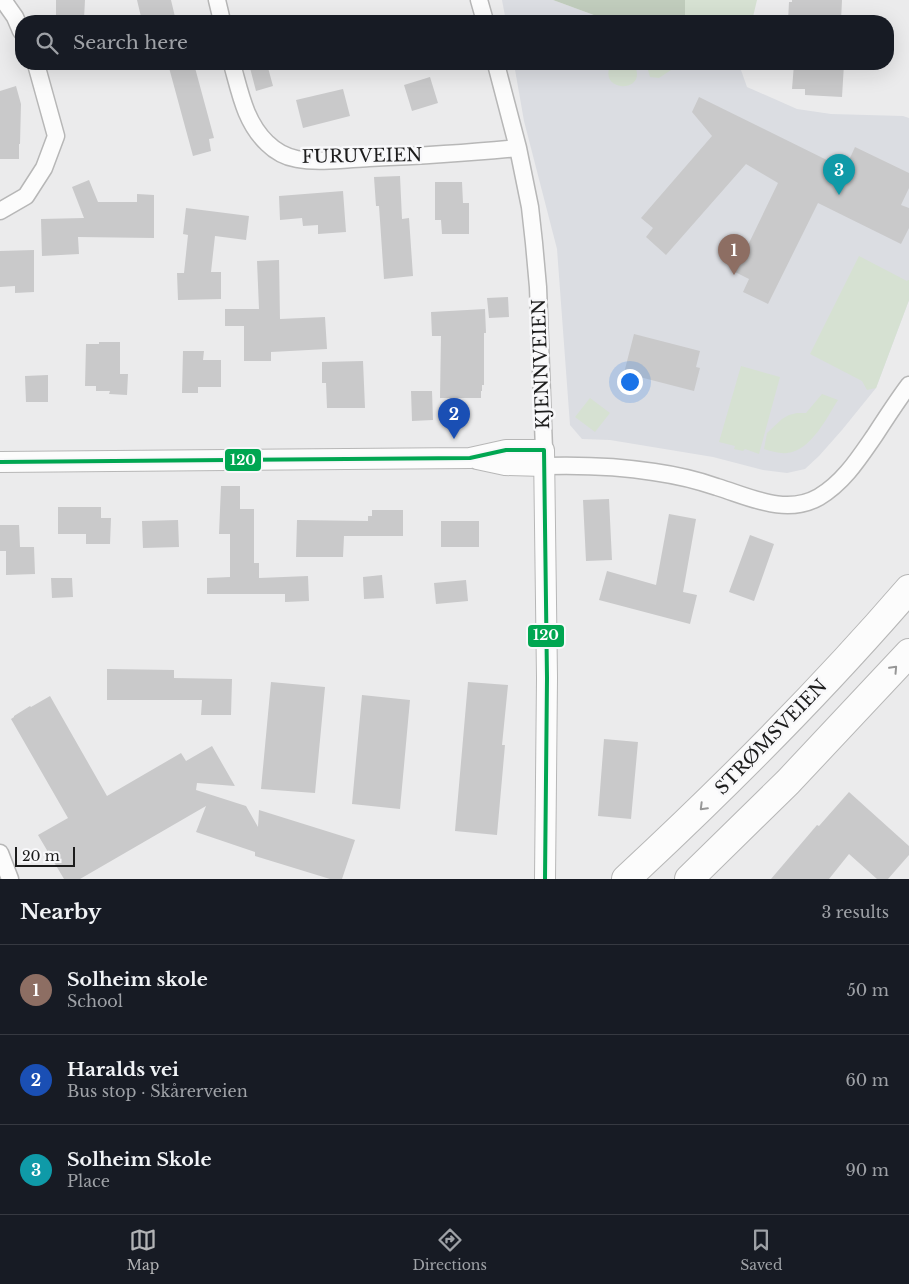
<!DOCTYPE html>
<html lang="en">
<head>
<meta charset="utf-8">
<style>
  body { margin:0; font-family:"Libre Baskerville",serif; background:#242831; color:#f1f3f6 }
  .scale { position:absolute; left:15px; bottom:12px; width:60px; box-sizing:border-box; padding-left:5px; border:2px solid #1c1c1c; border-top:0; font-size:14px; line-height:18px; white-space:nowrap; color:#1c1c1c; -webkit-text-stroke:4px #f8f8fa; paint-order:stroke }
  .you { position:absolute; left:629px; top:381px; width:18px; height:18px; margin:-12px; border:4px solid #fff; border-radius:50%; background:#1a73e8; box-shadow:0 0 0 8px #1a73e833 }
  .badge { display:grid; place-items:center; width:32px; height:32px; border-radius:50%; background:#b2b3b5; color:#fff; font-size:16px; font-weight:700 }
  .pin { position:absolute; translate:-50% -41px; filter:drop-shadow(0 1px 2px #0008) }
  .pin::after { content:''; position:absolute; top:26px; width:18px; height:15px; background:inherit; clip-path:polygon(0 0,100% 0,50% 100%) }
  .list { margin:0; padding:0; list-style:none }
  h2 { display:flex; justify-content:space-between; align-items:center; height:65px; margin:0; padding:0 20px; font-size:21px }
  h2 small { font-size:16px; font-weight:400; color:#9ea1a6 }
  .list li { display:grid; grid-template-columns:32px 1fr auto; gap:15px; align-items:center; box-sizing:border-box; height:90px; padding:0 20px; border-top:1px solid #363941 }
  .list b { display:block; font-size:19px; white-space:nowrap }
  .list p { margin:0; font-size:16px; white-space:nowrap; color:#9ea1a6 }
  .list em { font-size:16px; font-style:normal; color:#9ea1a6 }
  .icon { flex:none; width:28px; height:28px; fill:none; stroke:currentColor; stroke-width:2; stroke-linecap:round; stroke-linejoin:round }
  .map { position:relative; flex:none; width:909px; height:879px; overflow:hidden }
  .search { position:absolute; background:#171b24; box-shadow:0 5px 20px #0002; left:15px; right:15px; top:15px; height:55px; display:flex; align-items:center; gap:12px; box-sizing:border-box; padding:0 18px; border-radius:20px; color:#9ea1a6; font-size:19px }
  .sheet { height:335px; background:#171b24 }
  nav { display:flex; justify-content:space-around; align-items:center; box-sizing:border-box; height:70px; border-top:1px solid #363941; background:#171b24; font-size:14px; color:#9ea1a6 }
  nav a { display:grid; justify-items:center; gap:2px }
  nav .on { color:#b2b3b5 }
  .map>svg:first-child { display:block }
  .built { fill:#dbdde2 }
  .green { fill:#d6e1d2 }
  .forest { fill:#c0ccbc }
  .building { fill:#c9c9ca }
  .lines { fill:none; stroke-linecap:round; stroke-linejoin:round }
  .minor-casing { stroke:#b7b7b7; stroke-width:19 }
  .tertiary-casing { stroke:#b7b7b7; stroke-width:22 }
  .motorway-casing { stroke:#b7b7b7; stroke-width:30 }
  .minor { stroke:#fcfcfc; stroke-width:16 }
  .tertiary { stroke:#fcfcfc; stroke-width:20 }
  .motorway { stroke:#fcfcfc; stroke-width:28 }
  .bus-1-casing { stroke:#f8f8fa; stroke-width:8 }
  .bus-1 { stroke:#00a651; stroke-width:4 }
  .oneway { stroke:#979797 }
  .labels { text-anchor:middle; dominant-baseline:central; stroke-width:5; stroke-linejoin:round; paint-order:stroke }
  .street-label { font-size:18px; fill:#1c1c1c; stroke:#f8f8fa }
  .line-badge { stroke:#f8f8fa; stroke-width:2 }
  .badge-label { font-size:14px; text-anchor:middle; font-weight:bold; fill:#fff }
</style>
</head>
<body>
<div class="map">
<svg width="909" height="879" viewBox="0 0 909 879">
  <rect width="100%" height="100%" fill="#ebebec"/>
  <path class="built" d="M502,0H553L610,21H506Z
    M514,64H723L741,70L747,87L797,109L831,114L903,116L909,118V300L876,388L842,430L819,456L805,469L787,473L763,470L713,457L610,440L582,439L570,425L557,249L524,121Z"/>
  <path class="green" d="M685,0H757L752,21H685Z
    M611,64H634C650,94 596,93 611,64Z
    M648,64H675L674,68L659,78L650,77L648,70Z
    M859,256L907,281L908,280H909V300L876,388L867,390L862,381L810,354Z
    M741,366L780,377L759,454L745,449L743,451L734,449L735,446L719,442Z
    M822,394L838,400C827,417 811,451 787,453C780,454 771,451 764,449L767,433L782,419L789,415L797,413H806Z
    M590,398L610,413L595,432L575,417Z"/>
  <path class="forest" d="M553,0H685V21H610Z"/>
  <path class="building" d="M56,0H85L84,19H56Z
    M137,0H171L176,21H142Z
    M792,0H842L841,21H788L789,2H792Z
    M168,64H194L214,138L209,139L211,151L193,156Z
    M249,64H267L273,86L256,91Z
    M794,64H844L842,97L805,95V89H792Z
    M430,77L438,103L412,111L404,85Z
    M16,86L21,104L20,144H19V159H0V91Z
    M343,89L350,116L303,128L296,100Z
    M699,97L845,169L855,147L909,173V188L901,205L909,208V228L901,244L818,203L768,304L743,292L749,279L735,272L778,183L746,164L666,255L646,237L653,228L641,218L712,136L692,112Z
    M400,176L402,219L409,218L413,276L384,279L379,206H376L374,177Z
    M89,180L98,202H137V194L154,195V238L78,237L79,254L42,256L41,219L84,218L72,187Z
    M435,182H462L463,203H469V234H442L441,220H435Z
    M343,191L346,232L318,234V225L303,226L302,218L280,220L279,196Z
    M186,208L249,216L246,240L215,236L211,272H221V299L178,300L177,273H184L188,235L183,234Z
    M34,250V292L15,293V286L0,287V251Z
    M279,260L280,319L325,317L327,349L271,352V361H244V326H225V309H259L257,261Z
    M508,297L509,317L489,318L487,298Z
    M485,309L486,333H484V385H482V391H481V398H440L441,336H432L431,312Z
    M634,334L700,351L696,367L700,368L694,391L624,373Z
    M99,342H120V374H128L127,395L109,394L110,391H96V386H85L86,344H99Z
    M183,351H204L203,360H221V387H198V393H182Z
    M363,361L365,408H327L326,383H322V362Z
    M48,375V402H26L25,376Z
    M411,391H432L433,420L412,421Z
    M221,486H240V509H254V563H259V578L308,576L309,601L285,602V594H207V578L230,577V534H219Z
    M609,499L612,560L586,561L583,500Z
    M58,507H101V518H111L110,544H86V534H58Z
    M372,510H403V536H344L343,557H296L297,520L368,521V516H372Z
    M669,514L696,519L683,592L697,595L690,624L599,600L607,571L656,585Z
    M178,520L179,547L143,548L142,521Z
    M441,521H479V547H441Z
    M0,525H19L20,547H34L35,574L6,575V551H0Z
    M750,535L774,544L754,601L729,592Z
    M382,575L384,598L364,599L363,577Z
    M51,578H72L73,597L52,598Z
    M466,580L468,601L436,604L434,583Z
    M107,669L174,670V678L232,679L231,715H201L202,700H107Z
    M271,682L325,687L315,793L261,789Z
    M468,682L508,685L502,745H505L497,835L455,831Z
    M362,695L410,700L400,809L352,804Z
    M50,696L107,796L181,753L186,761L212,746L235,786L197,783L196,790L246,806L258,827L259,810L355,840L342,879H330L255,856V852L196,832L206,806L80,879H64L38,835L68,818L11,719L14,717V716L30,706L31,707Z
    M604,739L638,742L631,819L598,816Z
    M849,792L909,846V855L888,879H877L849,854L829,879H771L817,825L819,826Z"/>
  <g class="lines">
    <g class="minor-casing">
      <path id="minor" d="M3,0L15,17L21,31
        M217,0L222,21
        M479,0L485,21
        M232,64C240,92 245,122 267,143C275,151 286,157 297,159C318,163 348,159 369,158C419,156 469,153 518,148
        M496,64L518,148L530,207L534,243L538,287L544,450
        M0,211L26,196L44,168L56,136L36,64
        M544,466C581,465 617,466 654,472C675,475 697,480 717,487C750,497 786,516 819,497C844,482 859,458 875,435C886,418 897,401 909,385
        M0,853L10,879"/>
    </g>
    <g class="tertiary-casing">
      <path id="tertiary" d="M477,459L505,465L544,466
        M0,462L470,458L506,450H544L547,678L545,879"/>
    </g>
    <g class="motorway-casing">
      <path id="motorway" d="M626,879C725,787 821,691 909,589
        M689,879L788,782L909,653"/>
    </g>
    <use href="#minor" class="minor"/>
    <use href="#tertiary" class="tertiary"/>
    <use href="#motorway" class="motorway"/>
    <g class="bus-1-casing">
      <path id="bus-1" d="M0,462L470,458L506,450H544L547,678L545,879"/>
    </g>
    <use href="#bus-1" class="bus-1"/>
  </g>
  <defs><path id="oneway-chevron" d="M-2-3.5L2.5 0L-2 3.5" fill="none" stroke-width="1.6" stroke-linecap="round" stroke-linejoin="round" transform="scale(1.25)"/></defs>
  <g class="oneway">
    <use href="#oneway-chevron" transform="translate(894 669) rotate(-47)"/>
    <use href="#oneway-chevron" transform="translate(703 807) rotate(135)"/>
  </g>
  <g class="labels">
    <g class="street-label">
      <text transform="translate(362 156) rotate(-1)">FURUVEIEN</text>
      <text transform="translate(541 364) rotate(-92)">KJENNVEIEN</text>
      <text transform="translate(771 737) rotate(-46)">STRØMSVEIEN</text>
    </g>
  </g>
  <g class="line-badge">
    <rect x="224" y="448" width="38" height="24" rx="5" fill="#00a651"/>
    <rect x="527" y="624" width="38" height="24" rx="5" fill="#00a651"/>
  </g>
  <g class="badge-label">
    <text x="243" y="465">120</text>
    <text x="546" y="640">120</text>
  </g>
</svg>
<div class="scale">20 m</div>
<div class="you"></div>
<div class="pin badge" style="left:734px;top:275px;background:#8d6e63">1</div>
<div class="pin badge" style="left:454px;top:439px;background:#1a4fb4">2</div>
<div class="pin badge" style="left:839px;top:195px;background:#0f9aa8">3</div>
<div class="search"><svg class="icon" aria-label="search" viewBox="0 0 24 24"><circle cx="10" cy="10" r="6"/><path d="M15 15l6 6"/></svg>Search here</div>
</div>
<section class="sheet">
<h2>Nearby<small>3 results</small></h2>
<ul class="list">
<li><span class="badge" style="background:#8d6e63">1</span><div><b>Solheim skole</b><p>School</p></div><em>50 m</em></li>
<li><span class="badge" style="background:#1a4fb4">2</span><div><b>Haralds vei</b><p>Bus stop · Skårerveien</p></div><em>60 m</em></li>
<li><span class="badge" style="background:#0f9aa8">3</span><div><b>Solheim Skole</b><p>Place</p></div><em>90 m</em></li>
</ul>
</section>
<nav>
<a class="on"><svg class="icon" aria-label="map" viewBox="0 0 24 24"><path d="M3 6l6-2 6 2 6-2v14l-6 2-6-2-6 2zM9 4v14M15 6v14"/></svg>Map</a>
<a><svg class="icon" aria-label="directions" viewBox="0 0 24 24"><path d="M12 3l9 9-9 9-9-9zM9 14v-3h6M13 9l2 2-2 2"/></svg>Directions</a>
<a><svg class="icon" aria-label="saved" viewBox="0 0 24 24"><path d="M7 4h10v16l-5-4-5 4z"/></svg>Saved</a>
</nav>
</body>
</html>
